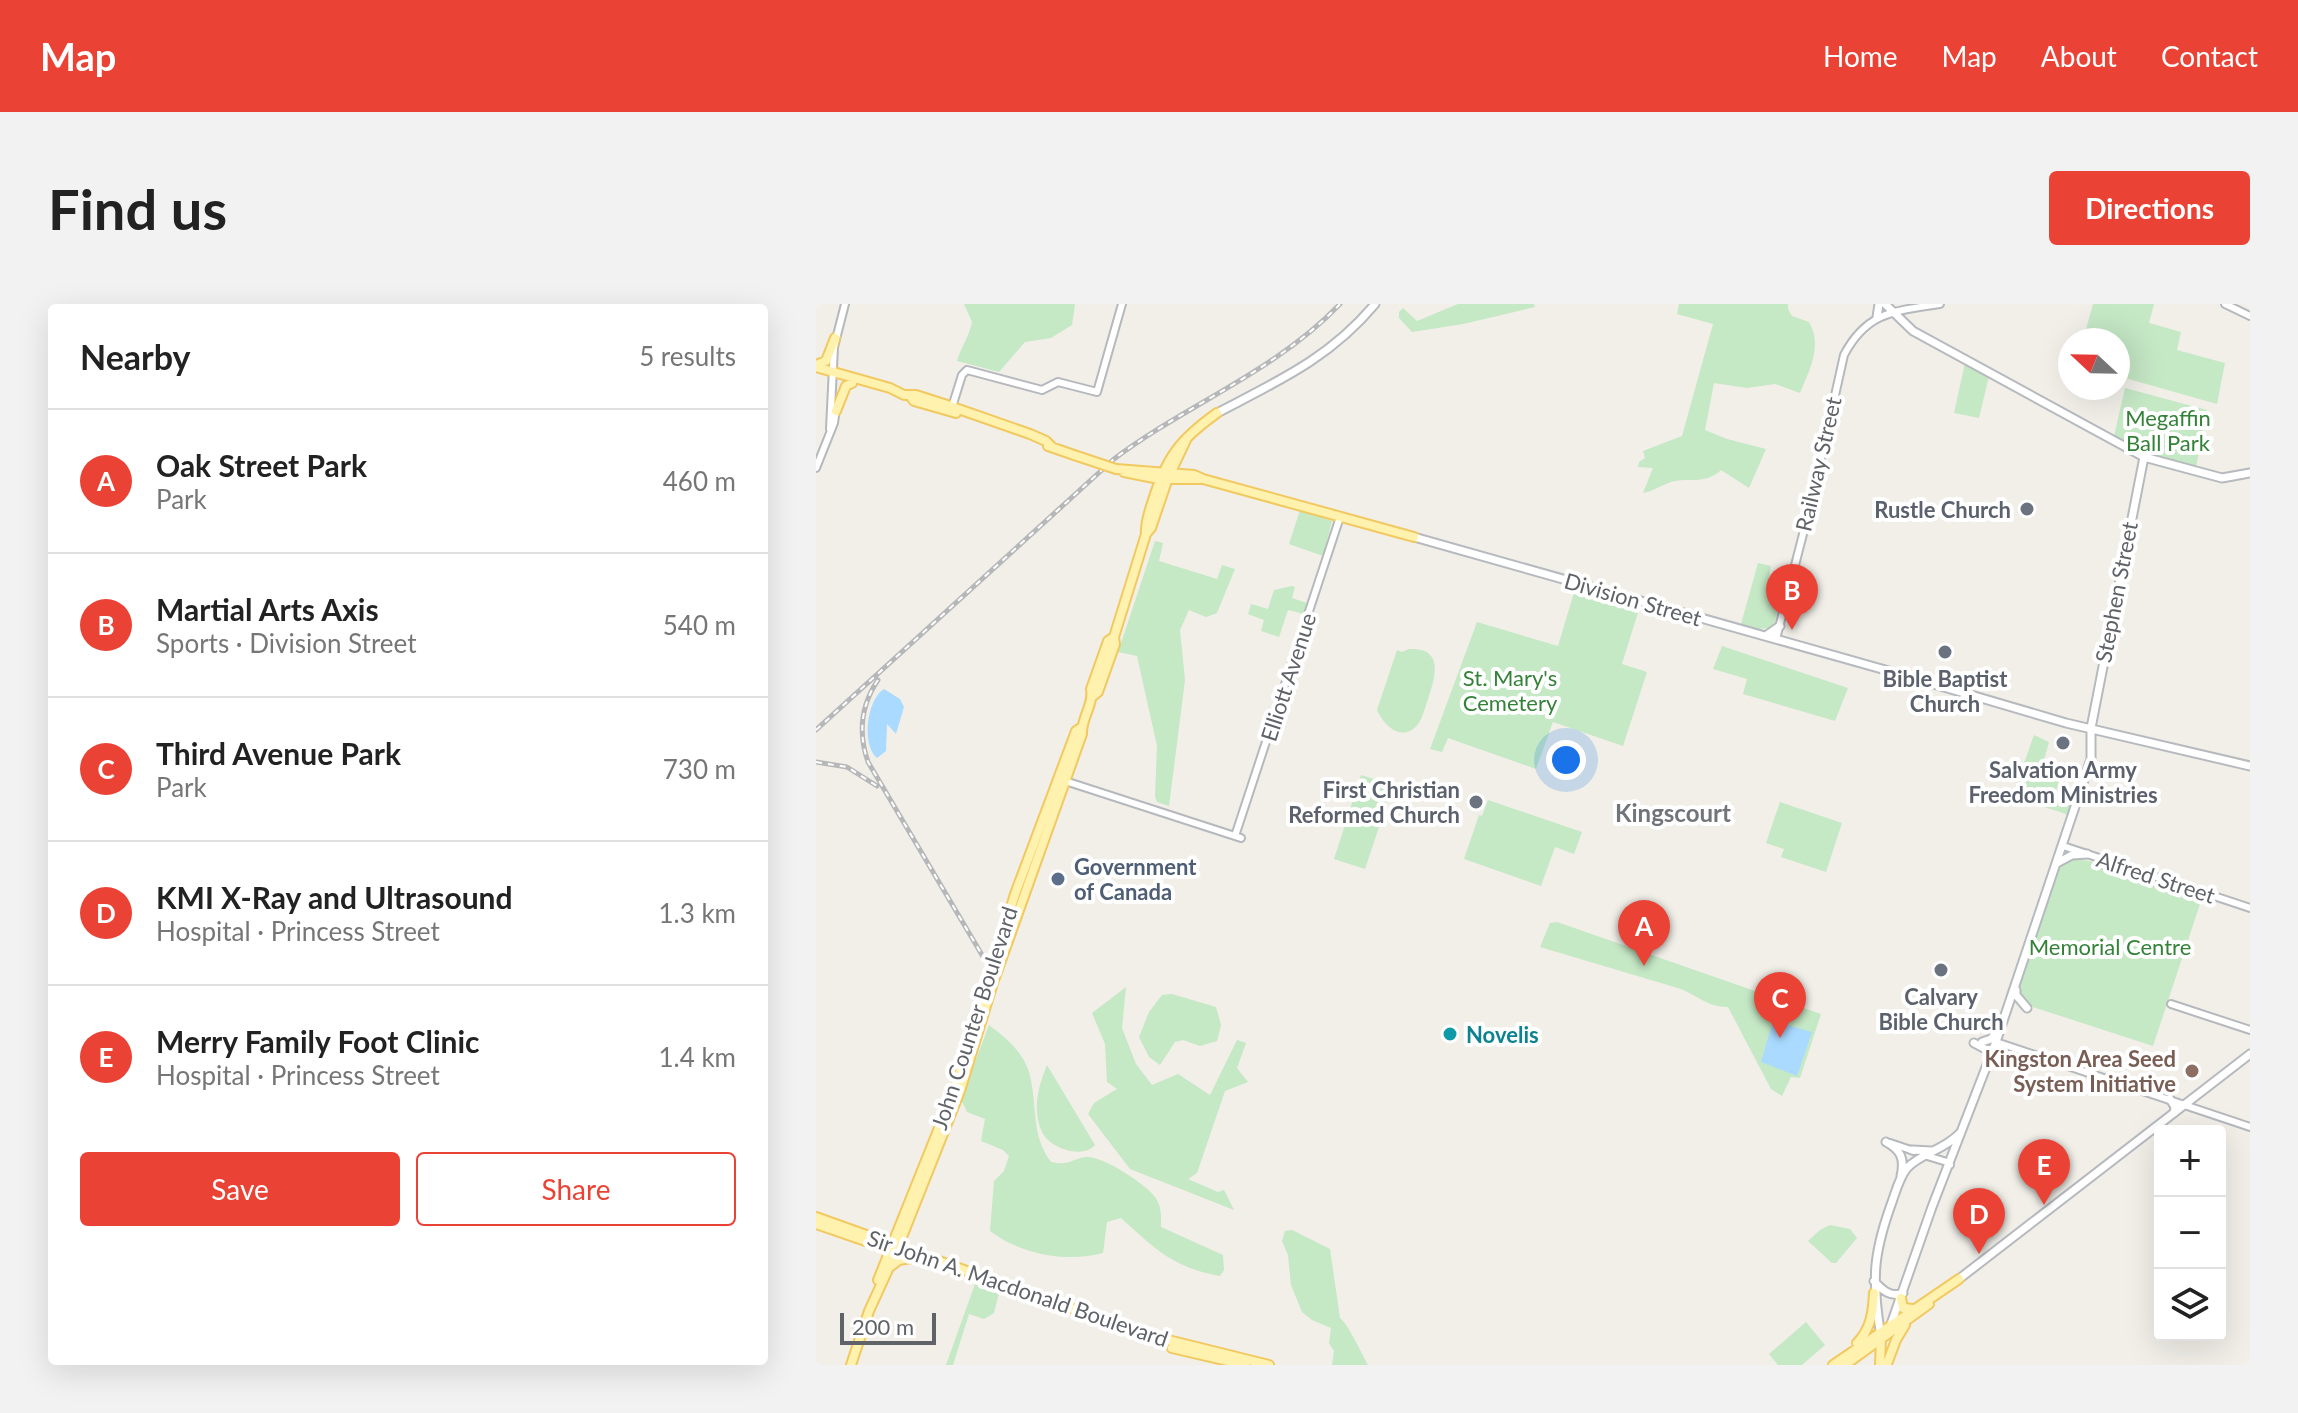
<!DOCTYPE html>
<html lang="en">
<head>
<meta charset="utf-8">
<style>
  body { margin:0; font-family:Lato,sans-serif; background:#f2f2f2; color:#222 }
  .controls { position:absolute; right:24px; bottom:24px; display:grid; overflow:hidden; border-radius:8px; box-shadow:0 8px 32px #0002 }
  .controls button { width:72px; height:72px; display:grid; place-items:center; padding:0; border:0; border-bottom:2px solid #e0e0e0; background:#fff; color:#222; font:40px sans-serif }
  .compass { position:absolute; left:1242px; top:24px; width:72px; height:72px; border-radius:50%; background:#fff; box-shadow:0 8px 32px #0002; rotate:292deg }
  .scale { position:absolute; left:24px; bottom:20px; width:96px; box-sizing:border-box; padding-left:8px; border:4px solid #5f6368; border-top:0; font-size:22px; line-height:28px; white-space:nowrap; color:#5f6368; -webkit-text-stroke:6px #fff; paint-order:stroke }
  .you { position:absolute; left:750px; top:456px; width:28px; height:28px; margin:-20px; border:6px solid #fff; border-radius:50%; background:#1a73e8; box-shadow:0 0 0 12px #1a73e833 }
  .badge { display:grid; place-items:center; width:52px; height:52px; border-radius:50%; background:#ea4335; color:#fff; font-size:26px; font-weight:700 }
  .pin { position:absolute; translate:-50% -66px; filter:drop-shadow(0 2px 4px #0008) }
  .pin::after { content:''; position:absolute; top:42px; width:28px; height:24px; background:inherit; clip-path:polygon(0 0,100% 0,50% 100%) }
  .list { margin:0; padding:0; list-style:none }
  h2 { display:flex; justify-content:space-between; align-items:center; height:104px; margin:0; padding:0 32px; font-size:34px }
  h2 small { font-size:26px; font-weight:400; color:#767676 }
  .list li { display:grid; grid-template-columns:52px 1fr auto; gap:24px; align-items:center; box-sizing:border-box; height:144px; padding:0 32px; border-top:2px solid #e0e0e0 }
  .list b { display:block; font-size:30px; white-space:nowrap }
  .list p { margin:0; font-size:26px; white-space:nowrap; color:#767676 }
  .list em { font-size:26px; font-style:normal; color:#767676 }
  .actions { display:flex; gap:16px; padding:24px 32px }
  .actions a { flex:1; padding:18px 0; border:2px solid #ea4335; border-radius:8px; text-align:center; font-size:28px; color:#ea4335 }
  .actions .main { background:#ea4335; color:#fff }
  .icon { flex:none; width:44px; height:44px; fill:none; stroke:currentColor; stroke-width:2; stroke-linecap:round; stroke-linejoin:round }
  .map { position:relative; flex:none; width:1434px; height:1061px; overflow:hidden; border-radius:8px }
  header { display:flex; align-items:center; gap:48px; box-sizing:border-box; height:112px; padding:0 40px; background:#ea4335; color:#fff }
  header strong { font-size:38px }
  nav { display:flex; gap:44px; margin-inline-start:auto; font-size:28px }
  .intro { display:flex; align-items:center; justify-content:space-between; box-sizing:border-box; height:192px; padding:0 48px }
  h1 { margin:0; font-size:56px }
  .button { padding:20px 36px; border-radius:8px; background:#ea4335; color:#fff; font-size:28px; font-weight:700 }
  main { display:flex; gap:48px; padding:0 48px }
  aside { flex:1; background:#fff; border-radius:8px; box-shadow:0 8px 32px #0002 }
  .map>svg:first-child { display:block }
  .green { fill:#c5e8c5 }
  .water { fill:#aadaff }
  .lines { fill:none; stroke-linecap:round; stroke-linejoin:round }
  .tertiary-casing { stroke:#b5b8bc; stroke-width:10 }
  .secondary-casing { stroke:#b6babf; stroke-width:11 }
  .primary-casing { stroke:#f2c960; stroke-width:12 }
  .tertiary { stroke:#fff; stroke-width:6 }
  .secondary { stroke:#fff; stroke-width:7 }
  .primary { stroke:#fff2af; stroke-width:8 }
  .rail-casing { stroke:#b6b7b8; stroke-width:5 }
  .rail { stroke:#fff; stroke-width:2; stroke-dasharray:6; stroke-linecap:butt }
  .primary-bridge-casing { stroke:#f2c960; stroke-width:12; stroke-linecap:butt }
  .primary-bridge { stroke:#fff2af; stroke-width:8 }
  .worship-dot { fill:#6b7280; stroke:#fff; stroke-width:3 }
  .service-dot { fill:#5c6f8a; stroke:#fff; stroke-width:3 }
  .culture-dot { fill:#0f9aa8; stroke:#fff; stroke-width:3 }
  .education-dot { fill:#8d6e63; stroke:#fff; stroke-width:3 }
  .labels { text-anchor:middle; dominant-baseline:central; stroke-width:8; stroke-linejoin:round; paint-order:stroke }
  .park-label { font-size:22px; fill:#348238; stroke:#fff }
  .street-label { font-size:22px; fill:#5f6368; stroke:#fff }
  .worship-label { font-size:22px; font-weight:bold; fill:#5b616d; stroke:#fff }
  .service-label { font-size:22px; font-weight:bold; fill:#4e5e75; stroke:#fff; text-anchor:start }
  .culture-label { font-size:22px; font-weight:bold; fill:#0d838f; stroke:#fff; text-anchor:start }
  .education-label { font-size:22px; font-weight:bold; fill:#785e54; stroke:#fff; text-anchor:end }
  .neighbourhood-label { font-size:24px; font-weight:bold; fill:#70757a; stroke:#fff }
</style>
</head>
<body>
<header>
<strong>Map</strong>
<nav><a>Home</a><a>Map</a><a>About</a><a>Contact</a></nav>
</header>
<div class="intro"><h1>Find us</h1><a class="button">Directions</a></div>
<main>
<aside>
<h2>Nearby<small>5 results</small></h2>
<ul class="list">
<li><span class="badge">A</span><div><b>Oak Street Park</b><p>Park</p></div><em>460 m</em></li>
<li><span class="badge">B</span><div><b>Martial Arts Axis</b><p>Sports · Division Street</p></div><em>540 m</em></li>
<li><span class="badge">C</span><div><b>Third Avenue Park</b><p>Park</p></div><em>730 m</em></li>
<li><span class="badge">D</span><div><b>KMI X-Ray and Ultrasound</b><p>Hospital · Princess Street</p></div><em>1.3 km</em></li>
<li><span class="badge">E</span><div><b>Merry Family Foot Clinic</b><p>Hospital · Princess Street</p></div><em>1.4 km</em></li>
</ul>
<div class="actions"><a class="main">Save</a><a>Share</a></div>
</aside>
<div class="map">
<svg width="1434" height="1061" viewBox="0 0 1434 1061">
  <rect width="100%" height="100%" fill="#f1efe8"/>
  <path class="green" d="M148,0H259L256,21L235,34L209,38L183,68L141,57C145,43 153,33 156,18Z
    M642,0H718L719,3L647,20L596,28L583,14V8L587,4L601,17Z
    M863,0H972V5L976,12L993,18C1007,42 993,67 984,89L959,80L931,84L898,79L889,126L911,135L950,145L933,184L905,166C890,180 877,174 859,177C848,179 839,187 827,189L837,164L822,163L823,158L829,154L827,147L866,132L897,20L861,10Z
    M1277,0H1338L1333,19L1365,28L1361,46L1409,59L1401,100L1302,72V36H1267Z
    M1149,59L1173,72L1163,114L1138,109Z
    M1309,84L1391,106L1380,163L1342,153L1298,132Z
    M484,206L516,217L507,252L473,240Z
    M339,237L347,239L343,257L401,275L406,261L419,265L401,309L390,313L373,306L364,326L369,376L353,502L341,498L339,492L341,442L321,352L302,348Z
    M942,259L955,262L952,280L968,284L957,324L941,325L925,320Z
    M476,282L479,283L476,294L491,299L488,310L472,306L463,333L445,327L448,316L432,310L435,300L452,305L458,286Z
    M760,282L824,302L806,360L831,368L807,442L737,418L720,465L632,434L626,448L614,445L661,318L742,342Z
    M906,342L1032,384L1019,417L927,390L931,375L897,365Z
    M593,345C629,343 619,374 612,395C609,403 607,412 603,419C587,440 568,422 561,406L581,346L586,348Z
    M1218,431L1233,438L1226,463L1245,470L1238,494L1258,502L1253,511L1210,497L1213,486L1200,482Z
    M545,471L577,481L549,565L518,555Z
    M672,496L766,528L758,550L739,543L725,582L648,555L663,511L666,512Z
    M964,498L1026,519L1010,568L965,553L968,545L950,539Z
    M1255,554L1284,559L1383,593L1385,597L1337,742L1214,702L1202,689L1243,565L1246,559Z
    M741,618L1005,710L984,774L975,773L966,792L955,785L912,703C892,703 884,693 865,685L724,643L734,619Z
    M310,683L306,724L320,760L336,781L362,770L394,791L421,736L430,739L421,764L432,778L409,787L381,869L372,875L402,888L408,886L418,906L314,865L272,810L278,799L301,785L291,778L289,740L276,709Z
    M356,690L400,703L405,721L401,737L384,742L367,736L359,738L344,761L333,753L323,733L333,708L346,691Z
    M173,721C189,733 207,748 213,768C222,800 214,830 235,858C255,862 254,855 270,853C286,851 331,881 339,893C346,903 345,912 345,923L407,951L408,966L404,972C358,964 339,945 305,914L291,918L287,949C250,959 204,950 174,927L178,877L188,867L193,852L187,846L165,837L169,815L151,808L145,795Z
    M231,761L279,841C267,855 234,845 226,828C216,806 222,783 231,761Z
    M1014,921L1034,925L1041,934L1020,959H1016L992,937L1004,926Z
    M476,926L514,945L524,1014C532,1020 546,1050 552,1061H516L518,1047L513,1039L515,1024L496,1016L486,1008L475,981L472,951L466,937L469,927Z
    M159,980L183,989L178,1009L168,1015L153,1010L137,1061H130Z
    M990,1018L1009,1041L986,1061H962L953,1050Z"/>
  <path class="water" d="M68,385L84,395L88,403L80,430L71,420L70,447L61,454C45,441 51,395 68,385Z
    M957,717L996,728L981,772L945,758Z"/>
  <g class="lines">
    <g class="tertiary-casing">
      <path id="tertiary" d="M1409,0L1434,12
        M136,103L146,71L151,66L226,86L242,78L281,88L306,0
        M14,125L18,43L29,0
        M0,164L18,119L20,104
        M960,335L995,199L1028,51C1051,7 1080,7 1124,0
        M246,476L425,534
        M419,532L524,213
        M1247,542L1434,604
        M1355,700L1434,726
        M1180,738L1434,823
        M1074,839L1098,847
        M1108,851L1131,858L1134,861"/>
    </g>
    <g class="secondary-casing">
      <path id="secondary" d="M1069,0L1097,27L1328,153L1406,174L1434,169
        M1061,13L1063,0
        M401,109C462,77 514,54 559,0
        M598,233L1080,369L1250,419L1434,462
        M951,331L964,322
        M1241,559L1256,551L1271,550
        M1200,686V691L1211,704
        M1166,738L1175,735L1180,729
        M1158,739L1173,747L1174,752
        M1354,795L1359,803L1358,809
        M1070,838C1085,846 1089,855 1085,872
        M1096,846L1116,847
        M1143,975L1434,750
        M1058,977C1066,986 1075,994 1087,989
        M1074,1023L1116,903L1181,735L1275,455V424L1328,153
        M1064,1027C1056,974 1057,950 1076,898C1080,887 1083,874 1091,864C1105,849 1128,846 1143,830"/>
    </g>
    <g class="primary-casing">
      <path id="primary" d="M0,61L10,57L19,34
        M0,63L74,84L88,91H100L128,100L214,130L230,137L235,142
        M95,93L98,97L140,109
        M20,107L30,82L36,79
        M232,142L258,151
        M300,165L378,171L387,175L598,233
        M308,168L343,175H386
        M330,230C329,219 333,209 336,199C350,154 363,136 401,109
        M276,393L282,388L299,340L298,333L330,230L335,224L352,174L371,134
        M0,913L324,1029L453,1061
        M0,920L67,943
        M75,962L83,956L95,954
        M62,976L139,784L199,590L260,427L266,423
        M1085,994L1087,1004L1097,1005
        M1041,1039C1055,1025 1057,1008 1058,989
        M356,1044L429,1061
        M1071,1060L1080,1036L1089,1021
        M35,1061L53,1007L80,948L144,787L177,679L266,430C265,414 278,401 275,385L292,337L298,333
        M1017,1061L1143,975
        M1029,1061L1113,1000
        M1064,1061L1065,1034"/>
    </g>
    <use href="#tertiary" class="tertiary"/>
    <use href="#secondary" class="secondary"/>
    <use href="#primary" class="primary"/>
    <g class="rail-casing">
      <path id="rail" d="M62,376C45,401 42,429 52,458L169,656
        M0,426L298,155C371,100 459,68 524,0
        M0,458L31,463L61,482"/>
    </g>
    <use href="#rail" class="rail"/>
    <g class="primary-bridge-casing">
      <path id="primary-bridge" d="M258,151L300,165"/>
    </g>
    <use href="#primary-bridge" class="primary-bridge"/>
  </g>
  <g class="worship-dot">
    <circle cx="1211" cy="205" r="8"/>
    <circle cx="1129" cy="348" r="8"/>
    <circle cx="1247" cy="439" r="8"/>
    <circle cx="660" cy="498" r="8"/>
    <circle cx="1125" cy="666" r="8"/>
  </g>
  <circle class="service-dot" cx="242" cy="575" r="8"/>
  <circle class="culture-dot" cx="634" cy="730" r="8"/>
  <circle class="education-dot" cx="1376" cy="767" r="8"/>
  <g class="labels">
    <g class="park-label">
      <text x="1352" y="113">Megaffin<tspan x="1352" dy="25">Ball Park</tspan></text>
      <text x="694" y="373">St. Mary's<tspan x="694" dy="25">Cemetery</tspan></text>
      <text x="1294" y="642">Memorial Centre</text>
    </g>
    <g class="street-label">
      <text transform="translate(1002 160) rotate(-77)">Railway Street</text>
      <text transform="translate(1300 288) rotate(-79)">Stephen Street</text>
      <text transform="translate(817 295) rotate(16)">Division Street</text>
      <text transform="translate(472 373) rotate(-72)">Elliott Avenue</text>
      <text transform="translate(1340 573) rotate(18)">Alfred Street</text>
      <text transform="translate(158 714) rotate(-72)">John Counter Boulevard</text>
      <text transform="translate(202 984) rotate(19)">Sir John A. Macdonald Boulevard</text>
    </g>
    <g class="worship-label">
      <text x="1195" y="205" text-anchor="end">Rustle Church</text>
      <text x="1129" y="374">Bible Baptist<tspan x="1129" dy="25">Church</tspan></text>
      <text x="1247" y="465">Salvation Army<tspan x="1247" dy="25">Freedom Ministries</tspan></text>
      <text x="644" y="485" text-anchor="end">First Christian<tspan x="644" dy="25">Reformed Church</tspan></text>
      <text x="1125" y="692">Calvary<tspan x="1125" dy="25">Bible Church</tspan></text>
    </g>
    <g class="service-label">
      <text x="258" y="562">Government<tspan x="258" dy="25">of Canada</tspan></text>
    </g>
    <g class="culture-label">
      <text x="650" y="730">Novelis</text>
    </g>
    <g class="education-label">
      <text x="1360" y="754">Kingston Area Seed<tspan x="1360" dy="25">System Initiative</tspan></text>
    </g>
    <g class="neighbourhood-label">
      <text x="857" y="508">Kingscourt</text>
    </g>
  </g>
</svg>
<div class="controls">
<button>+</button>
<button>−</button>
<button><svg class="icon" aria-label="layers" viewBox="0 0 24 24"><path d="M12 4l9 5-9 5-9-5zM3 14l9 5 9-5"/></svg></button>
</div>
<svg class="compass" viewBox="-18 -18 36 36"><path d="M0-13l5 13h-10z" fill="#e53935"/><path d="M0 13l5-13h-10z" fill="#767676"/></svg>
<div class="scale">200 m</div>
<div class="you"></div>
<div class="pin badge" style="left:828px;top:662px">A</div>
<div class="pin badge" style="left:976px;top:326px">B</div>
<div class="pin badge" style="left:964px;top:734px">C</div>
<div class="pin badge" style="left:1163px;top:950px">D</div>
<div class="pin badge" style="left:1228px;top:901px">E</div>
</div>
</main>
</body>
</html>
